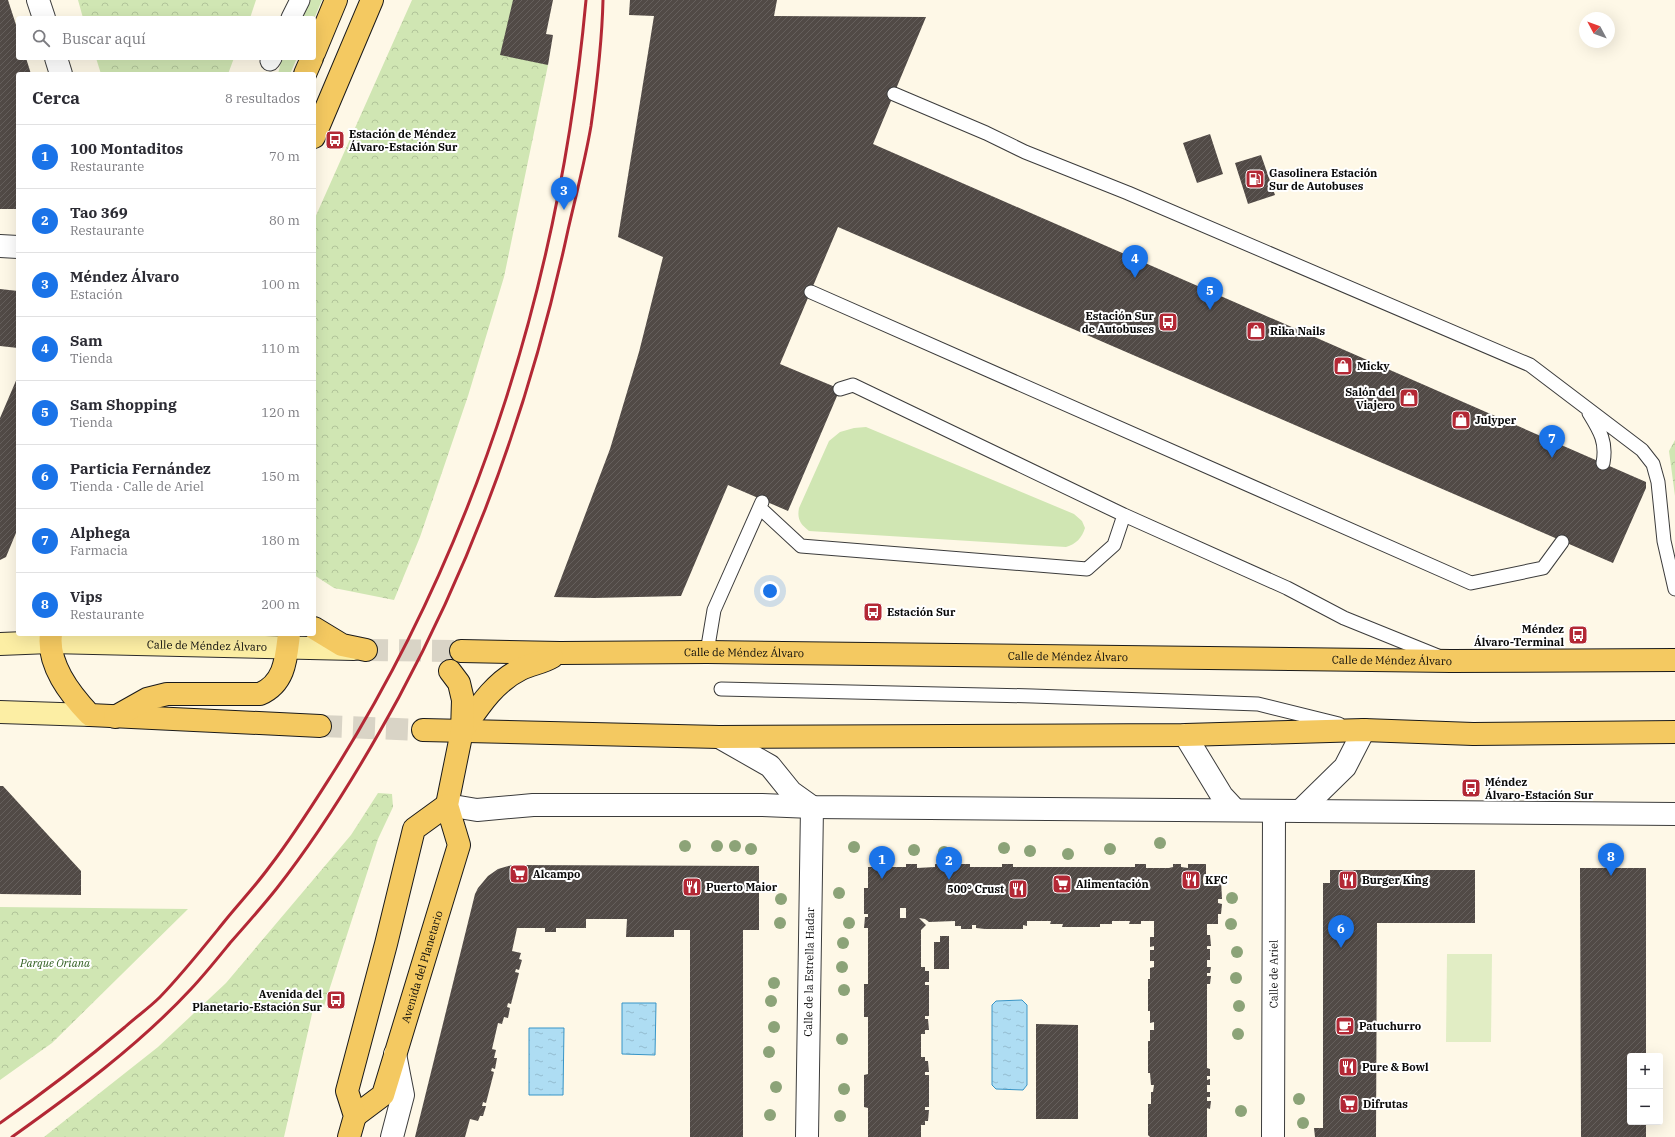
<!DOCTYPE html>
<html lang="es">
<head>
<meta charset="utf-8">
<style>
  body { margin:0; font-family:"IBM Plex Serif",serif; background:#f2f2f3; color:#2b2b33 }
  .controls { position:absolute; right:12px; bottom:12px; display:grid; overflow:hidden; border-radius:4px; box-shadow:0 4px 16px #0002 }
  .controls button { width:36px; height:36px; display:grid; place-items:center; padding:0; border:0; border-bottom:1px solid #e1e1e2; background:#fff; color:#2b2b33; font:20px sans-serif }
  .compass { position:absolute; left:1579px; top:12px; width:36px; height:36px; border-radius:50%; background:#fff; box-shadow:0 4px 16px #0002; rotate:311deg }
  .you { position:absolute; left:770px; top:591px; width:14px; height:14px; margin:-10px; border:3px solid #fff; border-radius:50%; background:#1a73e8; box-shadow:0 0 0 6px #1a73e833 }
  .badge { display:grid; place-items:center; width:26px; height:26px; border-radius:50%; background:#1a73e8; color:#fff; font-size:13px; font-weight:700 }
  .pin { position:absolute; translate:-50% -33px; filter:drop-shadow(0 1px 2px #0008) }
  .pin::after { content:''; position:absolute; top:21px; width:14px; height:12px; background:inherit; clip-path:polygon(0 0,100% 0,50% 100%) }
  .list { margin:0; padding:0; list-style:none }
  h2 { display:flex; justify-content:space-between; align-items:center; height:52px; margin:0; padding:0 16px; font-size:17px }
  h2 small { font-size:13px; font-weight:400; color:#7c7c81 }
  .list li { display:grid; grid-template-columns:26px 1fr auto; gap:12px; align-items:center; box-sizing:border-box; height:64px; padding:0 16px; border-top:1px solid #e1e1e2 }
  .list b { display:block; font-size:15px; white-space:nowrap }
  .list p { margin:0; font-size:13px; white-space:nowrap; color:#7c7c81 }
  .list em { font-size:13px; font-style:normal; color:#7c7c81 }
  .icon { flex:none; width:22px; height:22px; fill:none; stroke:currentColor; stroke-width:2; stroke-linecap:round; stroke-linejoin:round }
  .map { position:relative; flex:none; width:1675px; height:1137px; overflow:hidden }
  .search { position:absolute; background:#fff; box-shadow:0 4px 16px #0002; left:16px; top:16px; width:300px; height:44px; display:flex; align-items:center; gap:10px; box-sizing:border-box; padding:0 14px; border-radius:4px; color:#7c7c81; font-size:15px }
  .panel { position:absolute; background:#fff; box-shadow:0 4px 16px #0002; left:16px; top:72px; width:300px; height:564px; border-radius:4px }
  .map>svg:first-child { display:block }
  .park { fill:url(#park-crowns) }
  .garden { fill:#d0e6b3 }
  .pitch { fill:#e1edc4 }
  .water { fill:url(#water-ripples); stroke:#3895c7 }
  .building { fill:url(#building-hatch); fill-rule:evenodd }
  .lines { fill:none; stroke-linecap:round; stroke-linejoin:round }
  .primary-tunnel { stroke:#d9d4c6; stroke-width:22; stroke-dasharray:22 11; stroke-linecap:butt }
  .service-casing { stroke:#3c3c3c; stroke-width:15 }
  .pedestrian-casing { stroke:#3c3c3c; stroke-width:21 }
  .minor-casing { stroke:#3c3c3c; stroke-width:24 }
  .secondary-casing { stroke:#2b2b2b; stroke-width:24 }
  .primary-casing { stroke:#1a1a1a; stroke-width:24 }
  .service { stroke:#fff; stroke-width:13 }
  .pedestrian { stroke:#fff; stroke-width:19 }
  .minor { stroke:#fff; stroke-width:22 }
  .secondary { stroke:#fceea4; stroke-width:22 }
  .primary { stroke:#f4c961; stroke-width:22 }
  .rail { stroke:#b32835; stroke-width:3 }
  .tree { fill:#8ca378 }
  .labels { text-anchor:middle; dominant-baseline:central; stroke-width:4; stroke-linejoin:round; paint-order:stroke }
  .poi-label { font-size:11px; font-weight:bold; fill:#090909; stroke:#fff; text-anchor:start }
  .street-label { font-size:11px; fill:#090909; stroke:#fff }
  .park-label { font-size:11px; font-style:italic; fill:#2e5d1e; stroke:#fff }
</style>
</head>
<body>
<div class="map">
<svg width="1675" height="1137" viewBox="0 0 1675 1137">
  <defs>
    <pattern id="park-crowns" width="20" height="18" patternUnits="userSpaceOnUse"><rect width="20" height="18" fill="#d0e6b3"/><path d="M2 6a3 3 0 1 1 6 0M12 15a3 3 0 1 1 6 0" fill="none" stroke="#b1c499"/></pattern>
    <pattern id="water-ripples" width="26" height="14" patternUnits="userSpaceOnUse"><rect width="26" height="14" fill="#aeddf3"/><path d="M2 4q2-2 4 0t4 0M15 11q2-2 4 0t4 0" fill="none" stroke="#94bccf"/></pattern>
    <pattern id="building-hatch" width="6" height="6" patternUnits="userSpaceOnUse"><rect width="6" height="6" fill="#514a46"/><path d="M-1 1l2-2M0 6l6-6M5 7l2-2" fill="none" stroke="#655f5c"/></pattern>
  </defs>
  <rect width="100%" height="100%" fill="#fef8e7"/>
  <path class="park" d="M78,0H256L250,18H83Z
    M412,0H513L548,65L504,277L468,396L420,537L394,600L334,588L314,575V220Z
    M96,58H234L228,74H101Z
    M1675,440V496L1669,451Z
    M378,793L392,794L393,807L378,839L324,1006L314,1005L284,1137H44L158,1047L226,983L351,835Z
    M0,907L188,909L52,1043L0,1080Z"/>
  <path class="garden" d="M305,0H322L314,19L295,18Z
    M282,58H297L290,74H278Z
    M866,427L1074,514L1082,521L1085,528C1082,538 1076,544 1066,547L809,531C800,524 797,519 799,508L829,441L840,432L854,428Z"/>
  <path class="pitch" d="M1447,954H1492L1491,1042H1446Z"/>
  <path class="water" d="M1022,1000L1027,1005V1085L1023,1090L996,1089L992,1085V1005L996,1001Z
    M622,1003H656L655,1055L622,1054Z
    M529,1028H564L563,1095H529Z"/>
  <path class="building" d="M0,0H8L18,31V58H26L31,74H18V209H0Z
    M513,0H553L546,34L553,35L548,65L500,55Z
    M630,0H777L774,16L926,17L873,144L1646,482V488L1613,563L838,227L780,364L840,389L788,511L728,485L681,596L594,598L554,597L610,449L639,352L663,257L618,237L654,16L629,15Z
    M1210,134L1223,174L1197,183L1183,143Z
    M1261,155L1275,195L1248,204L1235,163Z
    M0,289L18,291V348L0,346Z
    M18,376V528L6,557L0,560V418Z
    M0,786H3L81,871V895L0,894Z
    M906,864H917V868L935,867V864H946V868H959L960,864H970V867H1002V864H1013V867H1135V864H1146V868H1169L1173,867V864H1181V867L1188,868V864H1206V878L1203,877V883H1212V880H1221L1222,899H1218V903L1222,904L1221,914H1218V924H1207V935H1210L1211,946H1207V949H1210V960H1207V967H1211L1210,973H1207V976H1211L1210,984H1207V1068L1210,1069V1076H1207V1080L1210,1079V1085H1207V1092H1210V1097H1207V1101H1211L1210,1109L1207,1108V1137H1150L1148,1135V1104H1151V1092H1153L1154,1085H1151L1150,1073H1148V1041H1150V1030H1154V1022L1150,1023V1011H1148V979H1150V968L1154,967V961H1150V950H1154V946L1150,947V937H1154V921H1141V924H1129L1130,921H1112V924H1100V927H1062L1063,924H1050L1051,921H1027V926L1023,925V929H985L976,928V925H972V929H961V926H955V921L929,922L925,919L919,918L926,925L921,930V967H925V971H929V982H925V985H929V1016H925V1019H928L929,1030H925V1034H921V1057H925V1061H928L929,1072H925V1075H929V1107H925V1110H929L928,1121H925V1125H921V1137H868V1108L864,1107V1075L868,1074V1017H864V984H868V928H864L865,917H868V914H864V888H868V867H906ZM900,908H906V918H900Z
    M512,865L759,866V930H743V1137H690V930H674V937H626L627,919H586V928H556V932H545V928H517L512,951L521,953L519,959L522,960L519,970L516,969L515,972L519,973L511,1004L508,1003L507,1007L510,1008L508,1018L504,1017L502,1024L498,1023L492,1049L496,1050L494,1058H497L495,1069L492,1068L491,1071L494,1072L486,1103L483,1102L482,1106H486L483,1116H480L478,1121L470,1119L465,1137H415L475,894L478,888L488,876L498,869Z
    M1580,868H1646V1056H1630V1122H1646V1137H1581Z
    M1330,870H1475V923H1377L1376,1137H1315L1314,1128H1323V883H1330Z
    M940,936H949V969H934V942H940Z
    M1036,1024L1078,1025V1119H1036Z"/>
  <g class="lines">
    <path class="primary-tunnel" d="M366,650L461,651
      M320,726L423,730"/>
    <g class="service-casing">
      <path id="service" d="M894,94L986,133L1025,152L1128,193L1530,365L1642,450L1653,464L1658,482L1664,541L1675,589
        M811,292L1471,583L1543,568L1562,542
        M840,389L853,385L1124,515L1287,588L1344,618L1438,656
        M1589,413C1600,431 1607,442 1603,463
        M760,508L801,546L1087,569L1114,545L1124,515
        M707,652L714,610L762,502
        M721,689L1033,696L1258,704L1339,724"/>
    </g>
    <g class="pedestrian-casing">
      <path id="pedestrian" d="M291,18L300,0
        M270,61L272,58"/>
    </g>
    <g class="minor-casing">
      <g id="minor">
        <path d="M38,0L44,18"/>
        <path d="M56,58L61,74"/>
        <path d="M0,246L18,247"/>
        <path d="M1185,735L1222,796L1235,810"/>
        <path d="M719,737L770,766L791,792L812,807L807,1137"/>
        <path d="M447,805L477,810L533,805H762L812,807L1675,814"/>
        <path d="M1300,811L1345,767L1364,730"/>
        <path d="M392,1137L403,1095L395,1054"/>
        <path id="s1" d="M1273,1137L1274,811"/>
      </g>
    </g>
    <g class="secondary-casing">
      <g id="secondary">
        <path id="s2" d="M0,644L50,642L354,649"/>
        <path d="M0,712L90,715"/>
      </g>
    </g>
    <g class="primary-casing">
      <g id="primary">
        <path d="M314,53L336,0"/>
        <path d="M305,74L312,58"/>
        <path d="M314,137L372,0"/>
        <path d="M314,628L342,645L366,650"/>
        <path d="M51,634C47,665 70,694 90,715L320,726"/>
        <path id="s3" d="M461,651L560,653L707,652L1451,661L1675,660"/>
        <path d="M115,717L147,699L167,694H260C285,683 286,659 289,634"/>
        <path d="M423,730L719,737L1185,735L1364,730L1473,734L1675,732"/>
        <path d="M462,731C478,708 494,682 521,669C531,664 542,663 552,657"/>
        <path id="s4" d="M355,1116L383,1095L459,845L447,805L462,731L463,700L459,683L450,671"/>
        <path d="M349,1137L355,1116L347,1091L386,944L414,829L447,805"/>
      </g>
    </g>
    <use href="#service" class="service"/>
    <use href="#pedestrian" class="pedestrian"/>
    <use href="#minor" class="minor"/>
    <use href="#secondary" class="secondary"/>
    <use href="#primary" class="primary"/>
    <path class="rail" d="M0,1123C43,1093 85,1061 125,1027C136,1017 149,1008 160,997C184,972 206,944 228,917C242,900 257,884 270,866C294,835 315,801 336,768C481,536 561,271 586,0
      M12,1137C75,1092 138,1046 191,989C205,974 217,959 230,943C246,925 262,907 277,888C324,828 363,763 399,697C478,550 533,393 568,230C576,195 585,161 591,126C597,84 602,42 603,0"/>
  </g>
  <g class="tree">
    <circle cx="1160" cy="843" r="6"/>
    <circle cx="685" cy="846" r="6"/>
    <circle cx="717" cy="846" r="6"/>
    <circle cx="735" cy="846" r="6"/>
    <circle cx="854" cy="847" r="6"/>
    <circle cx="1004" cy="848" r="6"/>
    <circle cx="751" cy="849" r="6"/>
    <circle cx="1110" cy="849" r="6"/>
    <circle cx="914" cy="850" r="6"/>
    <circle cx="1030" cy="851" r="6"/>
    <circle cx="944" cy="852" r="6"/>
    <circle cx="1068" cy="854" r="6"/>
    <circle cx="839" cy="893" r="6"/>
    <circle cx="1232" cy="898" r="6"/>
    <circle cx="781" cy="899" r="6"/>
    <circle cx="780" cy="923" r="6"/>
    <circle cx="849" cy="923" r="6"/>
    <circle cx="1231" cy="924" r="6"/>
    <circle cx="843" cy="943" r="6"/>
    <circle cx="1237" cy="952" r="6"/>
    <circle cx="842" cy="967" r="6"/>
    <circle cx="1236" cy="978" r="6"/>
    <circle cx="774" cy="983" r="6"/>
    <circle cx="844" cy="990" r="6"/>
    <circle cx="771" cy="1001" r="6"/>
    <circle cx="1239" cy="1006" r="6"/>
    <circle cx="774" cy="1027" r="6"/>
    <circle cx="1238" cy="1034" r="6"/>
    <circle cx="842" cy="1039" r="6"/>
    <circle cx="769" cy="1052" r="6"/>
    <circle cx="776" cy="1087" r="6"/>
    <circle cx="844" cy="1089" r="6"/>
    <circle cx="1299" cy="1099" r="6"/>
    <circle cx="1241" cy="1111" r="6"/>
    <circle cx="770" cy="1115" r="6"/>
    <circle cx="840" cy="1116" r="6"/>
    <circle cx="1303" cy="1123" r="6"/>
  </g>
  <defs>
    <g id="bus-square" transform="scale(1)"><rect x="-9" y="-9" width="18" height="18" rx="4" fill="#b32835" stroke="#fff"/><path d="M-5-6H5V4H4V6H2V4H-2V6H-4V4H-5ZM-3.5-4V0h7V-4ZM-3.5 1.2v1.5H-2V1.2ZM2 1.2v1.5H3.5V1.2Z" fill="#fff"/></g>
    <g id="fuel-square" transform="scale(1)"><rect x="-9" y="-9" width="18" height="18" rx="4" fill="#b32835" stroke="#fff"/><path d="M-5.5-6h7V0h2V4h1.3V-2.5L3-4.5l.8-.8L6-3V5H2.5V1h-1V6h-7ZM-4.2-4.7v3.2H.2V-4.7Z" fill="#fff"/></g>
    <g id="shop-square" transform="scale(1)"><rect x="-9" y="-9" width="18" height="18" rx="4" fill="#b32835" stroke="#fff"/><path d="M-5-2.5h2.3a2.7 3.5 0 0 1 5.4 0H5L5.5 6h-11ZM-1.5-2.5h3a1.5 2.3 0 0 0-3 0Z" fill="#fff"/></g>
    <g id="supermarket-square" transform="scale(1)"><rect x="-9" y="-9" width="18" height="18" rx="4" fill="#b32835" stroke="#fff"/><path d="M-6-5.5h2.5l.6 2H6L4.5 2H-2.5L-4.4-4H-6ZM-1.5 3.2a1.3 1.3 0 1 0 .1 0ZM3 3.2a1.3 1.3 0 1 0 .1 0Z" fill="#fff"/></g>
    <g id="restaurant-square" transform="scale(1)"><rect x="-9" y="-9" width="18" height="18" rx="4" fill="#b32835" stroke="#fff"/><path d="M-5-6h1v4h1v-4h1v4h1v-4h1v5L-1.5 .5V6h-2V.5L-5-1ZM5-6V6H3V1.5H1.5Q1.5-4 5-6Z" fill="#fff"/></g>
    <g id="cafe-square" transform="scale(1)"><rect x="-9" y="-9" width="18" height="18" rx="4" fill="#b32835" stroke="#fff"/><path d="M-5.5-4.5H6V0H3Q3 3.5 0 3.5H-2.5Q-5.5 3.5-5.5 0ZM3-3.2v2h1.7v-2ZM-6 4.5H4V6H-6Z" fill="#fff"/></g>
  </defs>
  <g fill-rule="evenodd">
    <use href="#bus-square" x="335" y="140"/>
    <use href="#fuel-square" x="1255" y="179"/>
    <use href="#bus-square" x="1168" y="322"/>
    <use href="#shop-square" x="1256" y="331"/>
    <use href="#shop-square" x="1343" y="366"/>
    <use href="#shop-square" x="1409" y="398"/>
    <use href="#shop-square" x="1461" y="420"/>
    <use href="#bus-square" x="873" y="612"/>
    <use href="#bus-square" x="1578" y="635"/>
    <use href="#bus-square" x="1471" y="788"/>
    <use href="#supermarket-square" x="519" y="874"/>
    <use href="#restaurant-square" x="1191" y="880"/>
    <use href="#restaurant-square" x="1348" y="880"/>
    <use href="#supermarket-square" x="1062" y="884"/>
    <use href="#restaurant-square" x="692" y="887"/>
    <use href="#restaurant-square" x="1018" y="889"/>
    <use href="#bus-square" x="336" y="1000"/>
    <use href="#cafe-square" x="1345" y="1026"/>
    <use href="#restaurant-square" x="1348" y="1067"/>
    <use href="#supermarket-square" x="1349" y="1104"/>
  </g>
  <g class="labels">
    <g class="poi-label">
      <text x="349" y="134">Estación de Méndez<tspan x="349" dy="13">Álvaro-Estación Sur</tspan></text>
      <text x="1269" y="173">Gasolinera Estación<tspan x="1269" dy="13">Sur de Autobuses</tspan></text>
      <text x="1154" y="316" text-anchor="end">Estación Sur<tspan x="1154" dy="13">de Autobuses</tspan></text>
      <text x="1270" y="331">Rika Nails</text>
      <text x="1357" y="366">Micky</text>
      <text x="1395" y="392" text-anchor="end">Salón del<tspan x="1395" dy="13">Viajero</tspan></text>
      <text x="1475" y="420">Julyper</text>
      <text x="887" y="612">Estación Sur</text>
      <text x="1564" y="629" text-anchor="end">Méndez<tspan x="1564" dy="13">Álvaro-Terminal</tspan></text>
      <text x="1485" y="782">Méndez<tspan x="1485" dy="13">Álvaro-Estación Sur</tspan></text>
      <text x="533" y="874">Alcampo</text>
      <text x="1205" y="880">KFC</text>
      <text x="1362" y="880">Burger King</text>
      <text x="1076" y="884">Alimentación</text>
      <text x="706" y="887">Puerto Maior</text>
      <text x="1004" y="889" text-anchor="end">500° Crust</text>
      <text x="322" y="994" text-anchor="end">Avenida del<tspan x="322" dy="13">Planetario-Estación Sur</tspan></text>
      <text x="1359" y="1026">Patuchurro</text>
      <text x="1362" y="1067">Pure &amp; Bowl</text>
      <text x="1363" y="1104">Difrutas</text>
    </g>
    <g class="street-label">
      <text stroke="none"><textPath href="#s2" startOffset="207">Calle de Méndez Álvaro</textPath></text>
      <text stroke="none"><textPath href="#s3" startOffset="283">Calle de Méndez Álvaro</textPath></text>
      <text stroke="none"><textPath href="#s3" startOffset="607">Calle de Méndez Álvaro</textPath></text>
      <text stroke="none"><textPath href="#s3" startOffset="931">Calle de Méndez Álvaro</textPath></text>
      <text stroke="none"><textPath href="#s4" startOffset="169">Avenida del Planetario</textPath></text>
      <text transform="translate(809 972) rotate(-89)">Calle de la Estrella Hadar</text>
      <text stroke="none"><textPath href="#s1" startOffset="163">Calle de Ariel</textPath></text>
    </g>
    <g class="park-label">
      <text x="55" y="963">Parque Oriana</text>
    </g>
  </g>
</svg>
<div class="controls">
<button>+</button>
<button>−</button>
</div>
<svg class="compass" viewBox="-18 -18 36 36"><path d="M0-13l5 13h-10z" fill="#e53935"/><path d="M0 13l5-13h-10z" fill="#7c7c81"/></svg>
<div class="you"></div>
<div class="pin badge" style="left:882px;top:879px">1</div>
<div class="pin badge" style="left:949px;top:880px">2</div>
<div class="pin badge" style="left:564px;top:210px">3</div>
<div class="pin badge" style="left:1135px;top:278px">4</div>
<div class="pin badge" style="left:1210px;top:310px">5</div>
<div class="pin badge" style="left:1341px;top:948px">6</div>
<div class="pin badge" style="left:1552px;top:458px">7</div>
<div class="pin badge" style="left:1611px;top:876px">8</div>
<div class="search"><svg class="icon" aria-label="search" viewBox="0 0 24 24"><circle cx="10" cy="10" r="6"/><path d="M15 15l6 6"/></svg>Buscar aquí</div>
<section class="panel">
<h2>Cerca<small>8 resultados</small></h2>
<ul class="list">
<li><span class="badge">1</span><div><b>100 Montaditos</b><p>Restaurante</p></div><em>70 m</em></li>
<li><span class="badge">2</span><div><b>Tao 369</b><p>Restaurante</p></div><em>80 m</em></li>
<li><span class="badge">3</span><div><b>Méndez Álvaro</b><p>Estación</p></div><em>100 m</em></li>
<li><span class="badge">4</span><div><b>Sam</b><p>Tienda</p></div><em>110 m</em></li>
<li><span class="badge">5</span><div><b>Sam Shopping</b><p>Tienda</p></div><em>120 m</em></li>
<li><span class="badge">6</span><div><b>Particia Fernández</b><p>Tienda · Calle de Ariel</p></div><em>150 m</em></li>
<li><span class="badge">7</span><div><b>Alphega</b><p>Farmacia</p></div><em>180 m</em></li>
<li><span class="badge">8</span><div><b>Vips</b><p>Restaurante</p></div><em>200 m</em></li>
</ul>
</section>
</div>
</body>
</html>
